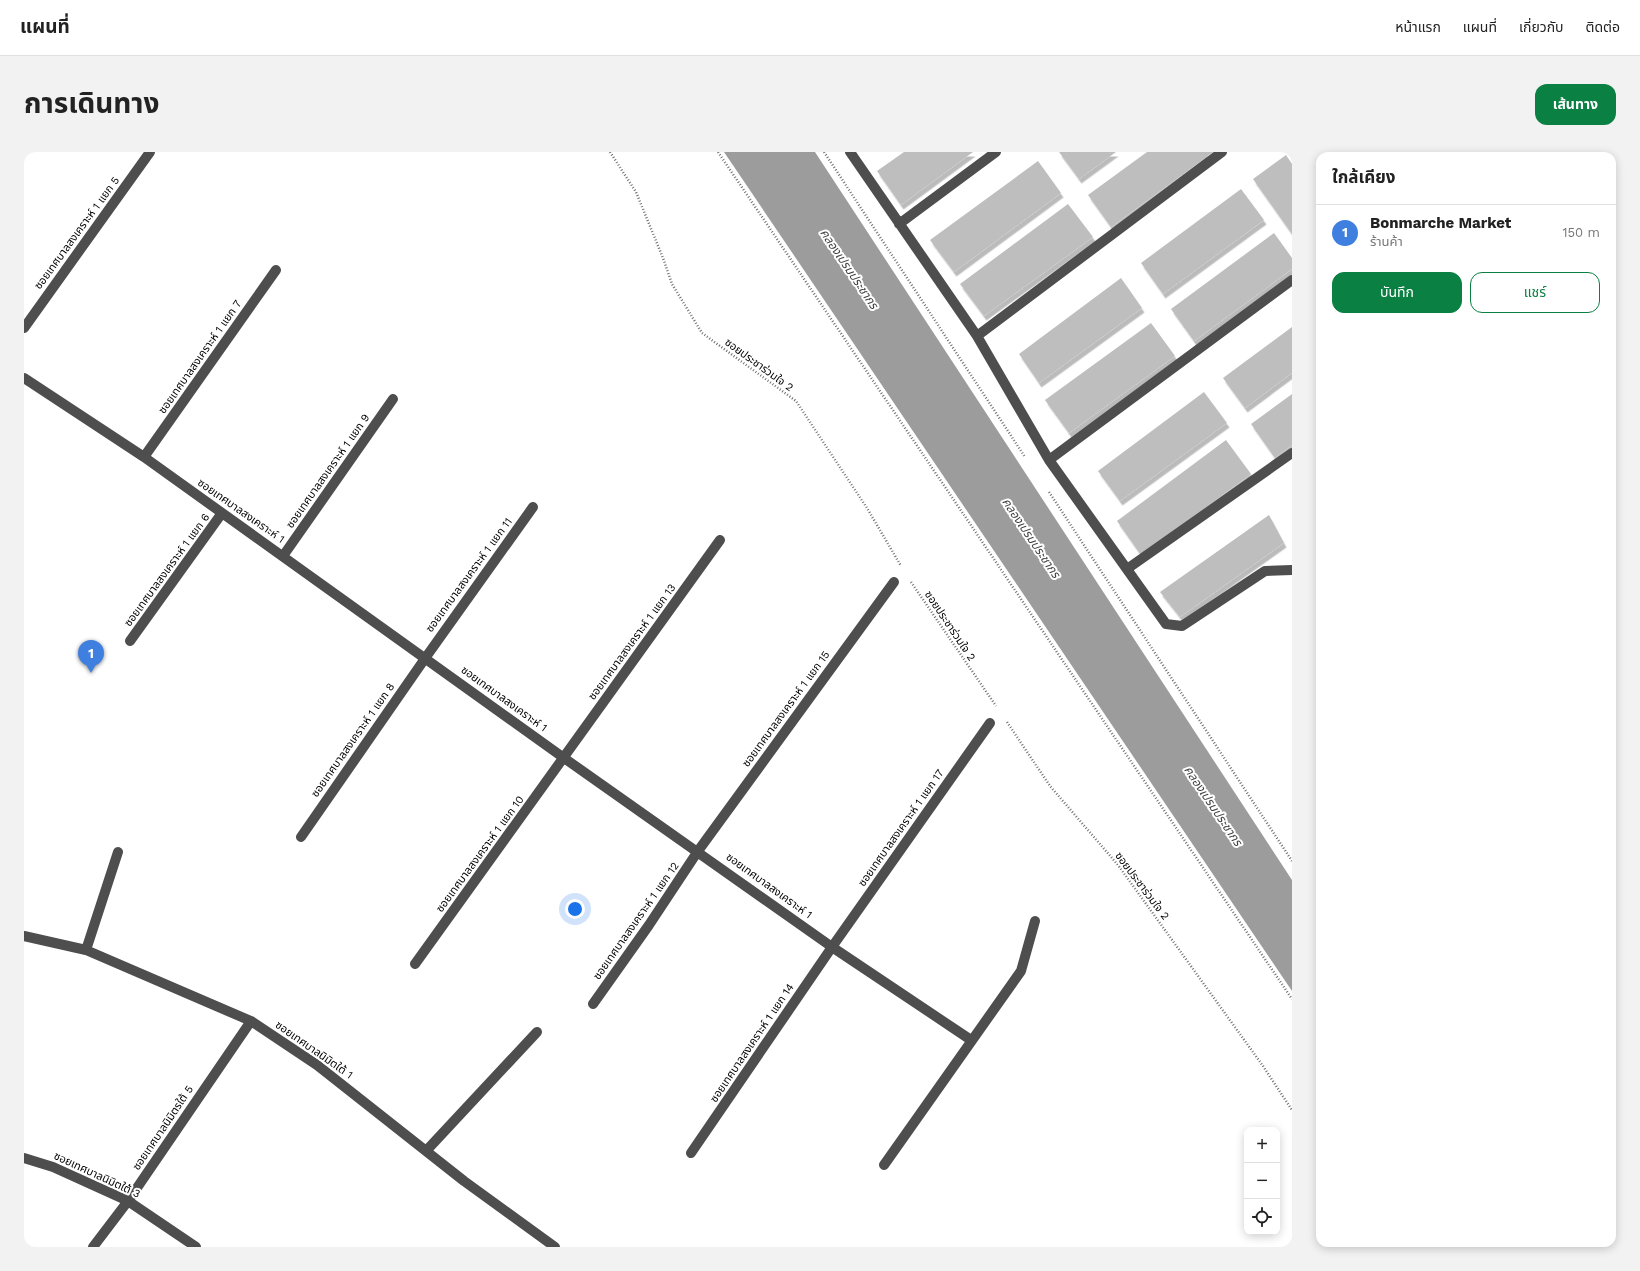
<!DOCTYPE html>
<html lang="th">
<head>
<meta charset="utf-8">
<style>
  body { margin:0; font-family:"Work Sans","Noto Sans Thai",sans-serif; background:#f2f2f2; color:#222 }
  .controls { position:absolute; right:12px; bottom:12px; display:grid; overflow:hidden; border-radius:8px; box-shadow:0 2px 10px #0003 }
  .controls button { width:36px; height:36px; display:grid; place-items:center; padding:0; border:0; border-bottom:1px solid #e0e0e0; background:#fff; color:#222; font:20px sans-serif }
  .you { position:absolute; left:551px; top:757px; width:14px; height:14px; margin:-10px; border:3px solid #fff; border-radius:50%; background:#1a73e8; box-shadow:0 0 0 6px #1a73e833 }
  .badge { display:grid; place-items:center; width:26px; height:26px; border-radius:50%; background:#0b8043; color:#fff; font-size:13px; font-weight:700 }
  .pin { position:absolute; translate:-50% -33px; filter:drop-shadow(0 1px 2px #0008) }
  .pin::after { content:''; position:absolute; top:21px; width:14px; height:12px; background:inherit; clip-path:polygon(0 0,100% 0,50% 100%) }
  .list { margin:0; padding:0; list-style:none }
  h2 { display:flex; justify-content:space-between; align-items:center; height:52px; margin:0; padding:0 16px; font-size:17px }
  h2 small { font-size:13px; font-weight:400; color:#767676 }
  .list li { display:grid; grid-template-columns:26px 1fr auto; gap:12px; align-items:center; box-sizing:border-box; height:56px; padding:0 16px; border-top:1px solid #e0e0e0 }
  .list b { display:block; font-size:15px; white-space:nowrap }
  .list p { margin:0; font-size:13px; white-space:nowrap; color:#767676 }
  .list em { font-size:13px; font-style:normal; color:#767676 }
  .actions { display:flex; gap:8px; padding:12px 16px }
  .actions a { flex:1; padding:9px 0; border:1px solid #0b8043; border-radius:12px; text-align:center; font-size:14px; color:#0b8043 }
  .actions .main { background:#0b8043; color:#fff }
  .icon { flex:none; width:22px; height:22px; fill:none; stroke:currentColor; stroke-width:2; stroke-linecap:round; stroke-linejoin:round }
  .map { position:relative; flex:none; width:1268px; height:1095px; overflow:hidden; border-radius:12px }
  header { display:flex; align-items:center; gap:24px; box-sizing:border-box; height:56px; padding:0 20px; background:#fff; border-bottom:1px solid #e0e0e0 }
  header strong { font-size:19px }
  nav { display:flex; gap:22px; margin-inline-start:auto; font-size:14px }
  .intro { display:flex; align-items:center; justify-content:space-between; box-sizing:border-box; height:96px; padding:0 24px }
  h1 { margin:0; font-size:28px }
  .button { padding:10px 18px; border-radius:12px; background:#0b8043; color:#fff; font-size:14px; font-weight:700 }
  main { display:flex; gap:24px; padding:0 24px }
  aside { flex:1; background:#fff; border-radius:12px; box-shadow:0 2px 10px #0003 }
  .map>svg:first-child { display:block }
  .water { fill:#9c9c9c }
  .building { fill:#bebebe; filter:url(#shadow) }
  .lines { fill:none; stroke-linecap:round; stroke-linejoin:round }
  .path { stroke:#707070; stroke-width:2.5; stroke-dasharray:1 2; stroke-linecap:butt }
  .minor { stroke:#4e4e4e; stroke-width:10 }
  .labels { text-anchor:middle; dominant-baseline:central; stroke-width:4; stroke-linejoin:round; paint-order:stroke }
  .street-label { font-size:11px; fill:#000; stroke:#fff }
  .water-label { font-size:12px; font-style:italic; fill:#3d3d3d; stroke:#fff }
</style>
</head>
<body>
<header>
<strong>แผนที่</strong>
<nav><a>หน้าแรก</a><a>แผนที่</a><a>เกี่ยวกับ</a><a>ติดต่อ</a></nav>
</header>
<div class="intro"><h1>การเดินทาง</h1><a class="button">เส้นทาง</a></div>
<main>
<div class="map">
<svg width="1268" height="1095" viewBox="0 0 1268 1095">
  <defs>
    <filter id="shadow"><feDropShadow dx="2.5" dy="4.5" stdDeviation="0" flood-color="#0004"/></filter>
  </defs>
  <rect width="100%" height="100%" fill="#fff"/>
  <path class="water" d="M700,0H791L1268,728V839Z"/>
  <path class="building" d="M880,0H949L877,53L853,19Z
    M1035,0H1092L1055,27Z
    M1123,0H1189L1087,75L1064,43Z
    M1262,3L1268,12V82L1229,27Z
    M1014,9L1037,41L930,120L906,88Z
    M1217,37L1240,68L1139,142L1117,111Z
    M1044,52L1069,85L960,164L936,132Z
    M1250,81L1268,106V117L1170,189L1147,157Z
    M1097,126L1118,156L1015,231L995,202Z
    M1127,171L1151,204L1045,281L1021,248Z
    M1268,175V221L1221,256L1199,226Z
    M1180,240L1203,271L1096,349L1074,319Z
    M1268,242V293L1251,306L1227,272Z
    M1202,288L1227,322L1117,403L1093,369Z
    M1245,363L1260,391L1156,465L1136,440Z"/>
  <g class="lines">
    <path class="path" d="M586,0L612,40L639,106L648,132L678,181L772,249L843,356L877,414
      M694,0L1268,847
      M800,0L1001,305
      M1025,340L1268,709
      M887,430L972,554
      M983,570L1026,634L1094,713L1239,914L1268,958"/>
    <path class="minor" d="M826,0L953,184L1025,308L1142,472L1158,474L1241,419L1268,418
      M875,72L972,0
      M0,176L126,0
      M953,184L1198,0
      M0,226L120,305L540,606L808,795L947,888
      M120,305L252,118
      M1025,308L1268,128
      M259,404L369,247
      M1103,417L1268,301
      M106,489L198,361
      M277,685L402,505L509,355
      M0,784L62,798L227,869L293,913L440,1029L531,1095
      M62,798L94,700
      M391,812L696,388
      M569,852L625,773L674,699L870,430
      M402,999L513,880
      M667,1001L808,795L966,571
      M0,1006L29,1015L104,1049L172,1095
      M860,1013L997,819L1011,769
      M69,1095L104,1049L227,869"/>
  </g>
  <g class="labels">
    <g class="street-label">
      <text transform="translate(53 81) rotate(-54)">ซอยเทศบาลสงเคราะห์ 1 แยก 5</text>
      <text transform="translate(176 205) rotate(-55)">ซอยเทศบาลสงเคราะห์ 1 แยก 7</text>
      <text transform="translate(735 213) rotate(36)">ซอยประชาร่วมใจ 2</text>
      <text transform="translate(304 319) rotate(-55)">ซอยเทศบาลสงเคราะห์ 1 แยก 9</text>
      <text transform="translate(217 359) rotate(35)">ซอยเทศบาลสงเคราะห์ 1</text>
      <text transform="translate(143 418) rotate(-54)">ซอยเทศบาลสงเคราะห์ 1 แยก 6</text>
      <text transform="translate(445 423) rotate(-54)">ซอยเทศบาลสงเคราะห์ 1 แยก 11</text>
      <text transform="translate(926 474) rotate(56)">ซอยประชาร่วมใจ 2</text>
      <text transform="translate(608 490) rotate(-54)">ซอยเทศบาลสงเคราะห์ 1 แยก 13</text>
      <text transform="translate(480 547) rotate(36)">ซอยเทศบาลสงเคราะห์ 1</text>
      <text transform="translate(762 557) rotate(-54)">ซอยเทศบาลสงเคราะห์ 1 แยก 15</text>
      <text transform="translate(329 588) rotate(-55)">ซอยเทศบาลสงเคราะห์ 1 แยก 8</text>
      <text transform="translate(877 676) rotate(-55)">ซอยเทศบาลสงเคราะห์ 1 แยก 17</text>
      <text transform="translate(456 702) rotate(-54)">ซอยเทศบาลสงเคราะห์ 1 แยก 10</text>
      <text transform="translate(745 734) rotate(36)">ซอยเทศบาลสงเคราะห์ 1</text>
      <text transform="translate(1118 734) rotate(53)">ซอยประชาร่วมใจ 2</text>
      <text transform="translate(612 769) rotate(-55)">ซอยเทศบาลสงเคราะห์ 1 แยก 12</text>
      <text transform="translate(728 891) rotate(-56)">ซอยเทศบาลสงเคราะห์ 1 แยก 14</text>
      <text transform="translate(290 898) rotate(35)">ซอยเทศบาลนิมิตใต้ 1</text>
      <text transform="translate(139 976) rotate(-56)">ซอยเทศบาลนิมิตรใต้ 5</text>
      <text transform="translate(73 1023) rotate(25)">ซอยเทศบาลนิมิตใต้ 3</text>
    </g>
    <g class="water-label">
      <text transform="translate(825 117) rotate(56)">คลองเปรมประชากร</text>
      <text transform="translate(1007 386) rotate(56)">คลองเปรมประชากร</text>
      <text transform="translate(1189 654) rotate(56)">คลองเปรมประชากร</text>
    </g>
  </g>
</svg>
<div class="controls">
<button>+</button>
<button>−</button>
<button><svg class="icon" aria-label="locate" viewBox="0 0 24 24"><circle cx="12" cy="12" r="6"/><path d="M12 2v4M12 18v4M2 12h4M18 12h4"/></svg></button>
</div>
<div class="you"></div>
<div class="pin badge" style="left:67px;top:521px;background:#3f7fe0">1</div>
</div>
<aside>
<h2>ใกล้เคียง<small></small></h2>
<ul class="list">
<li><span class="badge" style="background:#3f7fe0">1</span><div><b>Bonmarche Market</b><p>ร้านค้า</p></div><em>150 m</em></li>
</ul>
<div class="actions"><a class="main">บันทึก</a><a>แชร์</a></div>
</aside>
</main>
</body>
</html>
